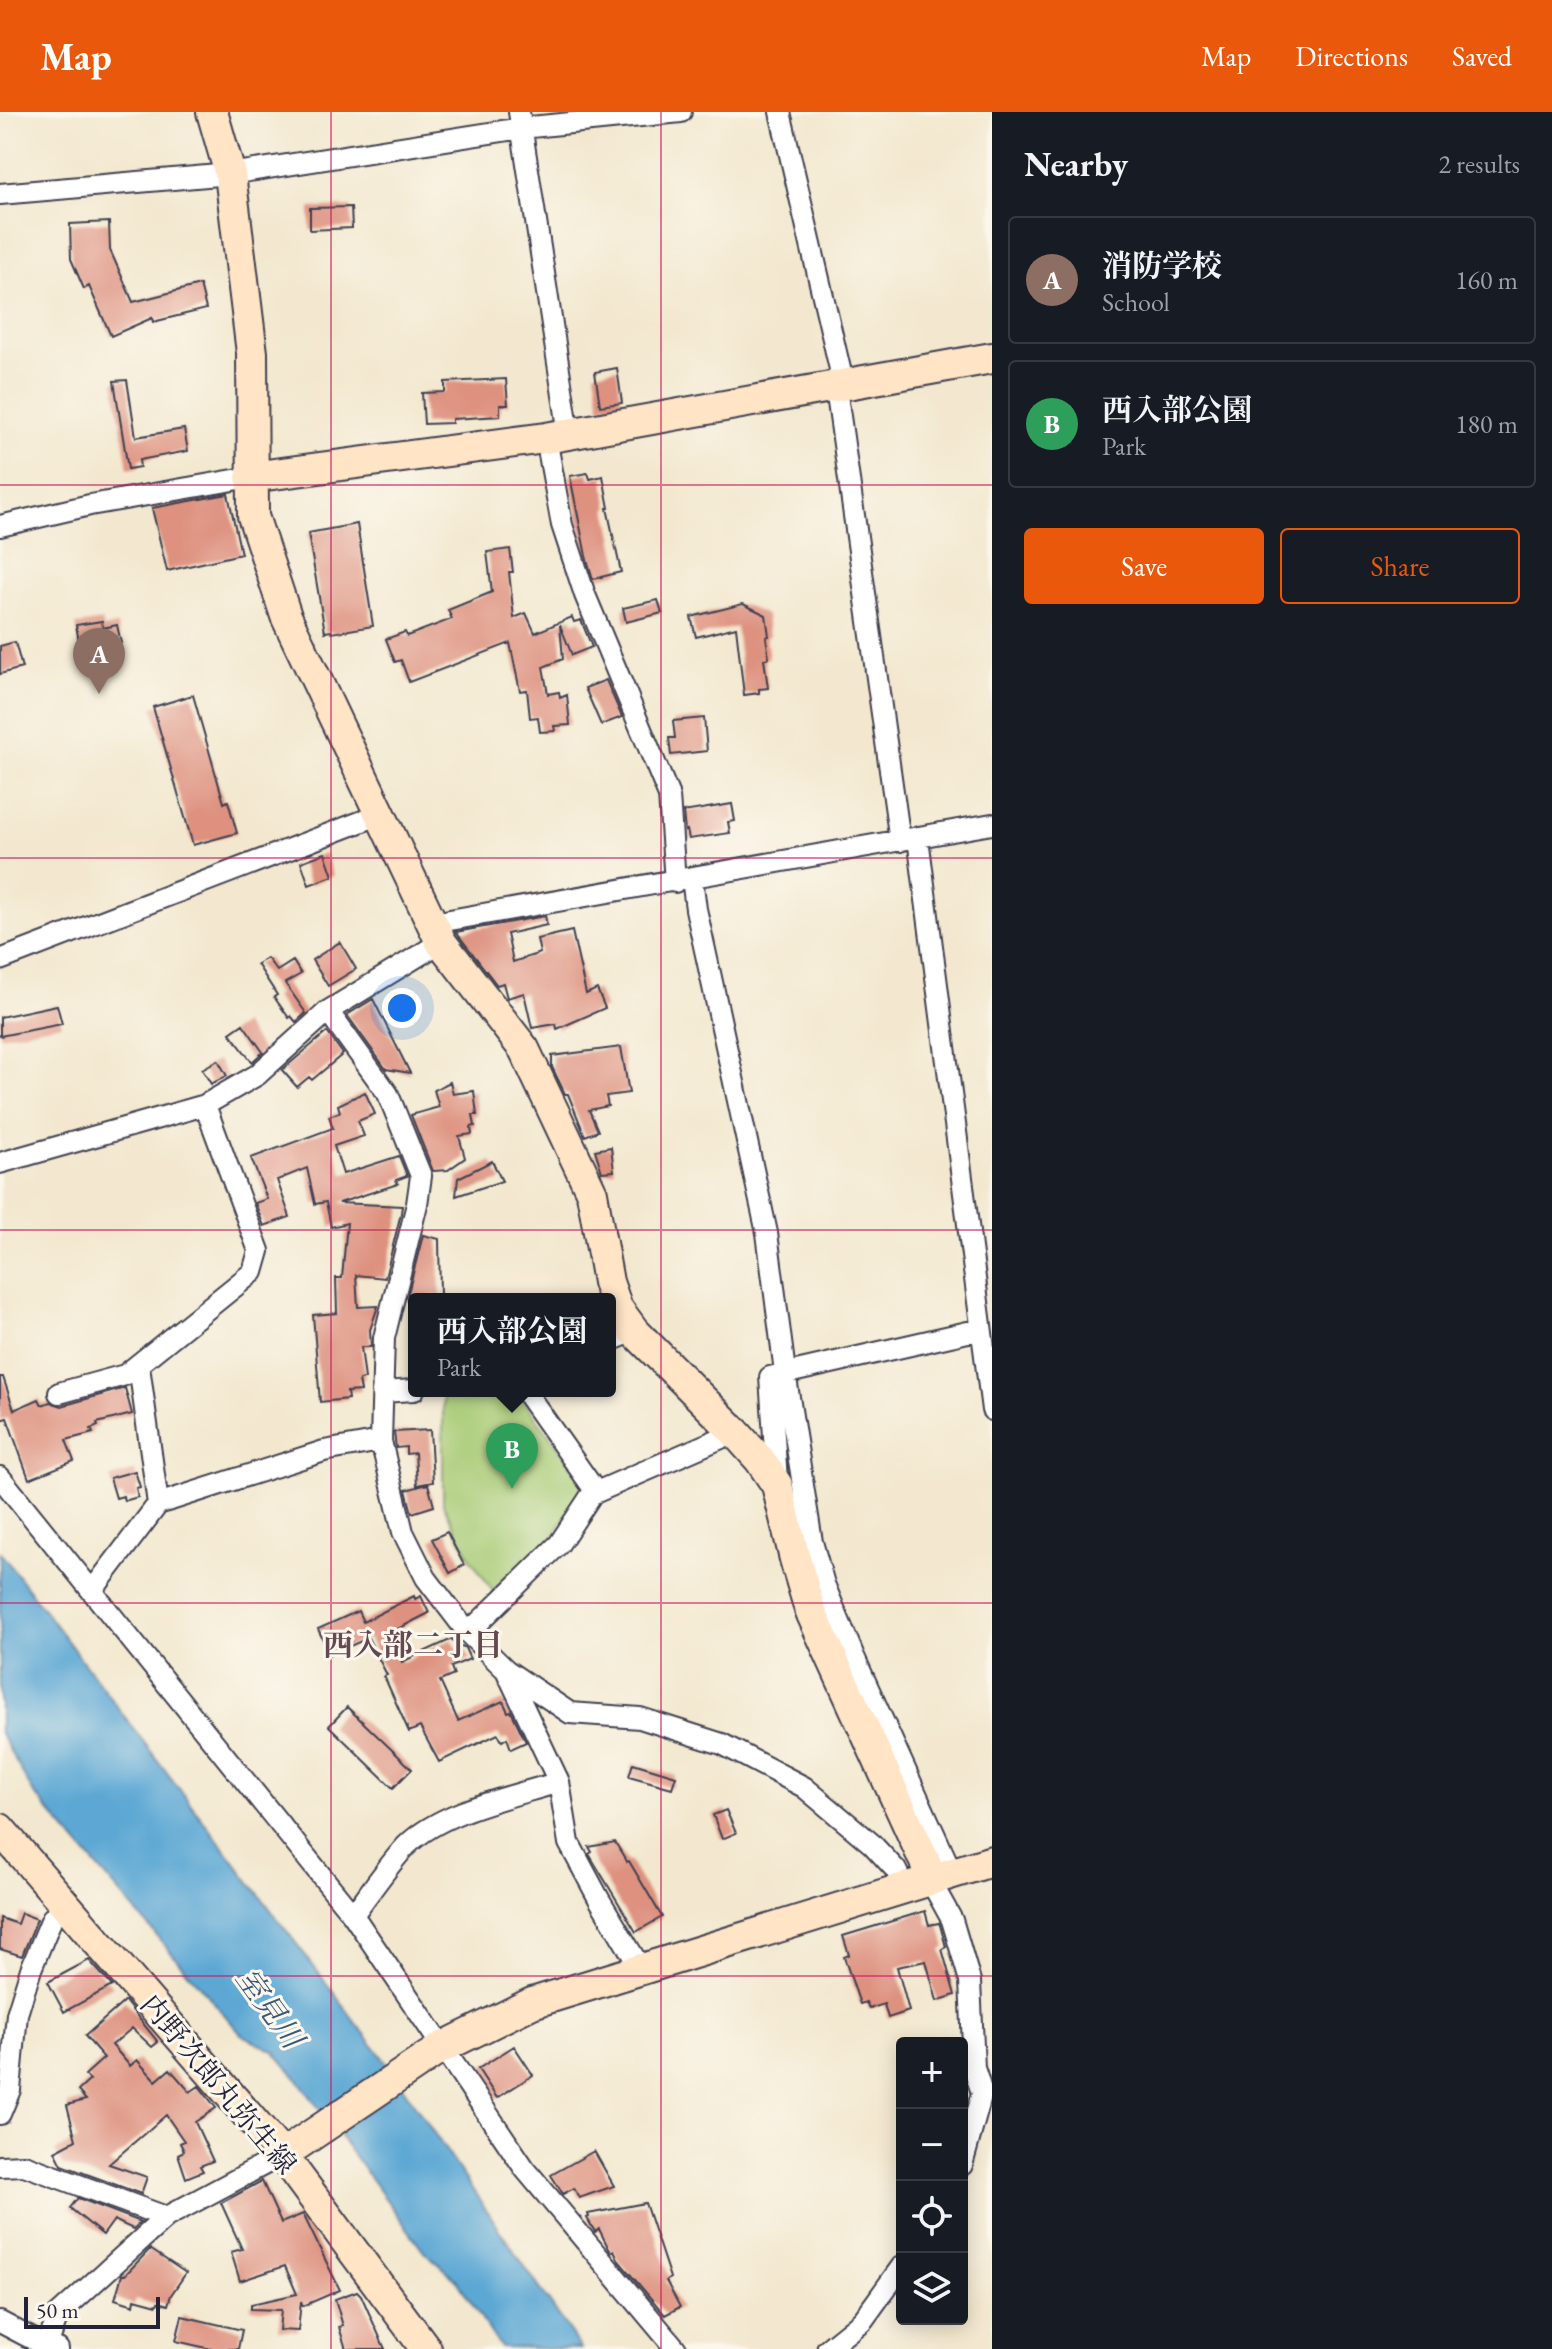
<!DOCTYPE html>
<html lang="en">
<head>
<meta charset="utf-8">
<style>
  body { margin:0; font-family:"EB Garamond","Noto Serif JP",serif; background:#20242c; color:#f1f3f6 }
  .controls { position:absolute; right:24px; bottom:24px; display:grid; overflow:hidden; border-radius:8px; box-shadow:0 4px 20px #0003 }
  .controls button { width:72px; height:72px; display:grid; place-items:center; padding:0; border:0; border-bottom:2px solid #363941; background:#171b24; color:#f1f3f6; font:40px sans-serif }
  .scale { position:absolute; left:24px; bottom:20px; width:136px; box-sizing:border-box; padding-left:8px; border:4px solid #22223b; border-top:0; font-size:22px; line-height:28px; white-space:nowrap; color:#22223b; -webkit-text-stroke:6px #fbf7ec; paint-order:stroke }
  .you { position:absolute; left:402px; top:896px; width:28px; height:28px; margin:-20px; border:6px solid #fff; border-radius:50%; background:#1a73e8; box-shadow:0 0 0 12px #1a73e833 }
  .badge { display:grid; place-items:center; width:52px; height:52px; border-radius:50%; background:#ea580c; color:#fff; font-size:26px; font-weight:700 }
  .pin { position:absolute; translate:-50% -66px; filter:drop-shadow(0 2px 4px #0008) }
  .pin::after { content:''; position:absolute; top:42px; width:28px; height:24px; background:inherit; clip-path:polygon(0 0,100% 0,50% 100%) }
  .popup { position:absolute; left:408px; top:1181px; width:208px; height:104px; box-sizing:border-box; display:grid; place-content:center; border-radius:8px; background:#171b24; filter:drop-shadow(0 2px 6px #0005); font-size:26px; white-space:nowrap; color:#9ea1a6 }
  .popup b { font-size:30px; color:#f1f3f6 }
  .popup::after { content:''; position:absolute; left:50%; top:100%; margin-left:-16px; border:16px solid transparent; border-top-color:#171b24 }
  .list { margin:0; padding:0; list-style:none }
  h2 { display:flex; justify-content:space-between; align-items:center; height:104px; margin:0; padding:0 32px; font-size:34px }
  h2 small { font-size:26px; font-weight:400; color:#9ea1a6 }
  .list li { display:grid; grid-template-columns:52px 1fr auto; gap:24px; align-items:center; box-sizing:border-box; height:128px; margin:0 16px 16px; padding:0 16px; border:2px solid #363941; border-radius:8px }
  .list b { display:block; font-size:30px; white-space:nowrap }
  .list p { margin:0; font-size:26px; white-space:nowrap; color:#9ea1a6 }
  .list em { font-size:26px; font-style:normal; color:#9ea1a6 }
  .actions { display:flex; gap:16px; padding:24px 32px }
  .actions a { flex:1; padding:18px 0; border:2px solid #ea580c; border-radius:8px; text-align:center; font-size:28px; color:#ea580c }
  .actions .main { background:#ea580c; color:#fff }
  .icon { flex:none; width:44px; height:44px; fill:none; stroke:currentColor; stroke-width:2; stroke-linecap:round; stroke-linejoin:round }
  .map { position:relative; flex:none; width:992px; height:2237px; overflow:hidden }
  header { display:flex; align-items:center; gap:48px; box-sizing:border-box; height:112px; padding:0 40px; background:#ea580c; color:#fff }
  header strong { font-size:38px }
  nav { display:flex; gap:44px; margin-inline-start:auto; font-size:28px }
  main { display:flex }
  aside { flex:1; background:#171b24 }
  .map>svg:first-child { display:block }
  .green { fill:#a7cb74; stroke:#647658; stroke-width:2 }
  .water { fill:#5ca7d4; stroke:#3f6488; stroke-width:2 }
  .building { fill:#de917f }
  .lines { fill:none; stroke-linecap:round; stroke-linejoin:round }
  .street-casing { stroke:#414051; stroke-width:24 }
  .secondary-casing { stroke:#414051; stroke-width:34 }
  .street { stroke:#fff; stroke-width:20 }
  .secondary { stroke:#ffe4c6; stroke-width:30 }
  .grid { fill:none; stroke:#c2185b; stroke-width:2; stroke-opacity:0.55 }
  .labels { text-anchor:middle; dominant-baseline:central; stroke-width:6; stroke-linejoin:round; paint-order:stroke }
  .street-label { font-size:28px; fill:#22223b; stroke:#fbf7ec }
  .neighbourhood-label { font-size:30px; font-weight:bold; fill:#644953; stroke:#fbf7ec }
  .water-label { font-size:30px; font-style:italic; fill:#395778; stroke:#fbf7ec }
</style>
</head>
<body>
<header>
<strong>Map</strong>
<nav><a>Map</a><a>Directions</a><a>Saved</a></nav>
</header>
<main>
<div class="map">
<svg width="992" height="2237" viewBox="0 0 992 2237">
  <rect width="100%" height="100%" fill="#fbf7ec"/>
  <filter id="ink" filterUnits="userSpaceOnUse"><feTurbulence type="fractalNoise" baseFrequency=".0125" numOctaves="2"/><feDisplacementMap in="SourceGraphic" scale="16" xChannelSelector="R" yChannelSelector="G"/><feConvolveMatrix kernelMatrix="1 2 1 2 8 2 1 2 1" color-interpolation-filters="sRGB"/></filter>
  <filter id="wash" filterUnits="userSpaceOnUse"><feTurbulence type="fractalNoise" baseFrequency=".006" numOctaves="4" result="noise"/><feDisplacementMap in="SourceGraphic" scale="32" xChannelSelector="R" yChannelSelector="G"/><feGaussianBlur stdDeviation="1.8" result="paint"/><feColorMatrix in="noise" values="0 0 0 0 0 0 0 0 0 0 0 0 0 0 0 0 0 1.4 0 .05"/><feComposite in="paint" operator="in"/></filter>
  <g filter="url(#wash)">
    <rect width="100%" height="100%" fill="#f3e8cf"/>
    <path class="green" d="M469,1279H516L585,1370L553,1426L494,1481L471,1447L443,1392V1282Z"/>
    <path class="water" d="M0,1440L383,1946L581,2237L500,2235L456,2167L424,2139L296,1965L274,1939L241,1922L32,1679L0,1621Z"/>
    <g id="blocks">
      <path class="building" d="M351,95L352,116L310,118V96Z
        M109,110L110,138L133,190L200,173L206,197L153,210L152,206L111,224L89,174L84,177L71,147L70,112Z
        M617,256L622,291L600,294L595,260Z
        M506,267L508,293H500V304L452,307V311L424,312L422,281L445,280V270Z
        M127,268L136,325L184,317L188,339L139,348L140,355L128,357L114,269Z
        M588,361L590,367L603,364L609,396H607L621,460L593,467L586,444L570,364Z
        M228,382L241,442L167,459L152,396Z
        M357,412L373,514L332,521L331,519L325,520L308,421Z
        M510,437L513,460H509L514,506L526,501L535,521L572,505L574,510L581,508L592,535L572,543L560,513L563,547L543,555L548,582L559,580L560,586L567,583L570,613L554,614L555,619L540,620L538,605L530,606L527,578L520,579L510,531L409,570L401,548L395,550L386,527L405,520L407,524L452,507L448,498L492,480L487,440Z
        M658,488L662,501L626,510L623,496Z
        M743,492L766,503L769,524L766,525L769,546L764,547L768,576L759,577V581L744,583L736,515L696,525L691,505Z
        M102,509L103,516L117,513L121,531L81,541L76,513Z
        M15,530L22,556L0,562V534Z
        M606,568L622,605L601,613L585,576Z
        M193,583L224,691L228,689L237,721L193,733L153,595Z
        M704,606L707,639L671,643L669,626H675L673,609Z
        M732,692L735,709L728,710L730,721L689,727L687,718L685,719L683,700Z
        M325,741L333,764L309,773L301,750Z
        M545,804L547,813L507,822L513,850L540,841L537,827L572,819L586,882L597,877L605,896L557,917L556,912L532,916L524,881L507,886L503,871L497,873L456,820Z
        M340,830L356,857L328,874L312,848Z
        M267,846L277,859L293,849L301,862L285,871L306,901L296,910L291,904L289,906L274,885L277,883L257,852Z
        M373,887L410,961L386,957L347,903Z
        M57,893L62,912L0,924V905Z
        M243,912L263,940L252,950L230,921Z
        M327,920L343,942L312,968L309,965L297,975L282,958Z
        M621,935L629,981L606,984L608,994L589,998L598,1019L585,1024L568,982H565L552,955V944Z
        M218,948L227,964L211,972L202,957Z
        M450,970L453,982L474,979L477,1003H473L475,1014L471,1015L472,1022L459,1024L465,1046L448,1058L433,1059L411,1003L439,995L434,978Z
        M365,980L375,1002L358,1009L364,1024L334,1034L343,1062L399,1044L407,1064L396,1068L398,1072L339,1091L402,1094L401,1101L385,1166L356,1163L358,1195L378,1194L370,1218L371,1235H361L365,1267L359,1268L361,1279L347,1280L348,1287L320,1290L313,1203L337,1201L336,1166H342L347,1111L331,1115L326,1090L315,1092L307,1056L277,1068L290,1105L264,1114L255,1091L267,1087L251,1046L333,1016L329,1004L340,1000L338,993Z
        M611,1035L614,1059L602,1060L595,1038Z
        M492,1049L502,1069L456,1084L458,1066Z
        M423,1123L439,1127L440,1184H431V1187H410L408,1181Z
        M0,1265H3L14,1298L39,1287L42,1293L50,1290L62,1294L125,1276L132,1302L97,1311L98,1314L91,1317L93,1321L66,1328L74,1349L29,1367L7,1306L0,1308Z
        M430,1318L433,1370L417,1373L415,1341L406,1342V1335L396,1336L394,1320Z
        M135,1359L140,1375L136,1376L138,1385L124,1389L123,1384L116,1386L110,1366Z
        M428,1372L434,1394L412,1401L406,1378Z
        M447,1420L464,1453L450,1461L432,1427Z
        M414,1484L415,1487L421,1484L429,1501L388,1522L402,1550L452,1527L457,1536L462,1534L465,1536L470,1547L451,1555L454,1563L440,1569L458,1609L503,1589L508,1600L511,1599L526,1630L511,1637L507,1626L502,1629L498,1622L439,1650L420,1615L409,1620L384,1564L387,1563L368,1526L330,1543L318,1517L358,1499L363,1510Z
        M347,1595L412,1657L393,1676L329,1614Z
        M633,1651L676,1664L672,1676L629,1664Z
        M726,1698L736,1721L722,1727L713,1703Z
        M615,1730L627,1750L629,1749L662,1805L636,1820L589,1742L592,1740L589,1735Z
        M925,1799L929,1813L939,1811L940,1813L946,1835L942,1837L955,1883L937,1889L926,1849L897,1855L909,1899L888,1906L884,1892L869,1897L866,1890L860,1892L846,1851L844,1845L849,1843L843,1824Z
        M21,1801L37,1807L22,1844L0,1837V1806L17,1812Z
        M89,1848L112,1874L64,1900L48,1870Z
        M125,1889L158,1930L152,1935L132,1916L112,1933L130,1954L137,1948L156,1969L170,1957L190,1980L199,1974L216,1996L195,2010L213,2049L200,2054L203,2059L186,2066L178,2042L184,2039L180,2031L184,2029L166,2003L109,2052L147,2065L141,2082L62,2053L55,2039L76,2028L67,1993L86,1988L78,1979L90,1968L85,1963L104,1946L85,1924Z
        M514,1934L533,1963L497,1986L478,1957Z
        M594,2039L614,2074L579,2086L574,2076L563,2082L551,2063Z
        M262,2069L281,2111L303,2102L340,2178L303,2194L301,2189L298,2219L279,2218L281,2198L251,2197V2192L297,2182L285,2154L240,2169L231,2140L242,2137L221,2091Z
        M78,2086L141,2110L133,2117L114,2108L103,2123L70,2096Z
        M645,2091L670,2166L666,2169L680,2195L665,2203L619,2149L614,2138L611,2140L608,2135L599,2117L595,2120L587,2106L589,2105L588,2102Z
        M150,2137L186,2161L171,2183L168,2193L158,2190L157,2193L135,2187L134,2193L115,2187L122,2163H125Z
        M357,2179L361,2183L385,2237H346L339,2215L343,2214L335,2187Z
        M182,2204L242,2218L238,2237H211L176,2229Z"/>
    </g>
  </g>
  <g filter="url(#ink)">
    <use href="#blocks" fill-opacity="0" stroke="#414051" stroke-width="2"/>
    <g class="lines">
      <g class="street-casing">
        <path id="street" d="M519,0L569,322
          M780,0L840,257L836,276L900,729
          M0,82L230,62L521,16L681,0
          M546,326L562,413L585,483L669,684L675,770
          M0,414L90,393L251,365
          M918,726L992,1298
          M692,766L696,797L767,1121L785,1260L812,1430L824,1472L855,1547L952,1761
          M433,811L992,712
          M0,848L381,702
          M328,899L388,982L421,1064L417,1092L384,1226L381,1329L403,1420L426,1466L468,1521L506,1558L570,1601L640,1606L722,1632L804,1675L872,1732L896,1758L904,1775
          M0,1051L205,993L257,963L328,899L441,830
          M610,1229L634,1219
          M139,1254L158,1392
          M525,1279L596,1380
          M382,1280L414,1278
          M59,1281L125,1263L253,1160L259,1139L205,993
          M0,1365L353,1803L525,2057L676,2237
          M777,1369L770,1265L981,1217
          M92,1479L158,1392L324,1339L381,1329
          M468,1521L559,1432L592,1382L735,1320
          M506,1558L559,1670
          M930,1768L952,1808L970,1869L974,1956L982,1981L962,2053
          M353,1803C370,1780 387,1755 406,1734C442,1698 511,1685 559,1670L569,1731L599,1787L641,1857
          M0,2002L10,1978L17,1902L31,1857L52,1806L67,1794
          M0,2054L24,2053L166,2105
          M0,2210L46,2234L58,2237
          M46,2237L58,2203L166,2105L282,2043
          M827,2237L863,2208L902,2154"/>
      </g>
      <g class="secondary-casing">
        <path id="secondary" d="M212,0L230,62L252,241L253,404L286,504L441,830L524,937L592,1081L608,1170L617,1196L634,1219L735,1320L760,1348L777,1373L795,1447L810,1498L926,1752L930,1768
          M251,365L546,326L992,246
          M0,1717L282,2043L426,2237
          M282,2043L441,1936L532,1891L992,1749"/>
      </g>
      <use href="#street" class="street"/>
      <use href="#secondary" class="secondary"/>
    </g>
  </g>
  <path class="grid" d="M331,0V2237M661,0V2237M0,373H992M0,746H992M0,1118H992M0,1491H992M0,1864H992"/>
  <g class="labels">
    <g class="street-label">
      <text transform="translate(219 1972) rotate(50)">内野次郎丸弥生線</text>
    </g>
    <g class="neighbourhood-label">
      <text x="413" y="1532">西入部二丁目</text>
    </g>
    <g class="water-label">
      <text transform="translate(270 1896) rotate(54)">室見川</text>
    </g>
  </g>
</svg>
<div class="controls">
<button>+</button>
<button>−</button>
<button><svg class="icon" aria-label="locate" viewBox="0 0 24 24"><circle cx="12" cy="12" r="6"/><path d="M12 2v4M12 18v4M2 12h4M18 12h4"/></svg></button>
<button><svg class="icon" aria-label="layers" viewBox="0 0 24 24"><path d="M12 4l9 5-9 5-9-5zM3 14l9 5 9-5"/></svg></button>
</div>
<div class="scale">50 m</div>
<div class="you"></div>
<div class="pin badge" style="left:99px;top:582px;background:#8d6e63">A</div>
<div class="pin badge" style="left:512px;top:1377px;background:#2e9e5b">B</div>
<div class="popup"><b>西入部公園</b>Park</div>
</div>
<aside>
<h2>Nearby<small>2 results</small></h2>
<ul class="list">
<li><span class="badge" style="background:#8d6e63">A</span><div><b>消防学校</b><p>School</p></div><em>160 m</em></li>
<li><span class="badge" style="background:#2e9e5b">B</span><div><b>西入部公園</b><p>Park</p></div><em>180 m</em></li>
</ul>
<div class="actions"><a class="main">Save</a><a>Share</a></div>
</aside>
</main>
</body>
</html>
